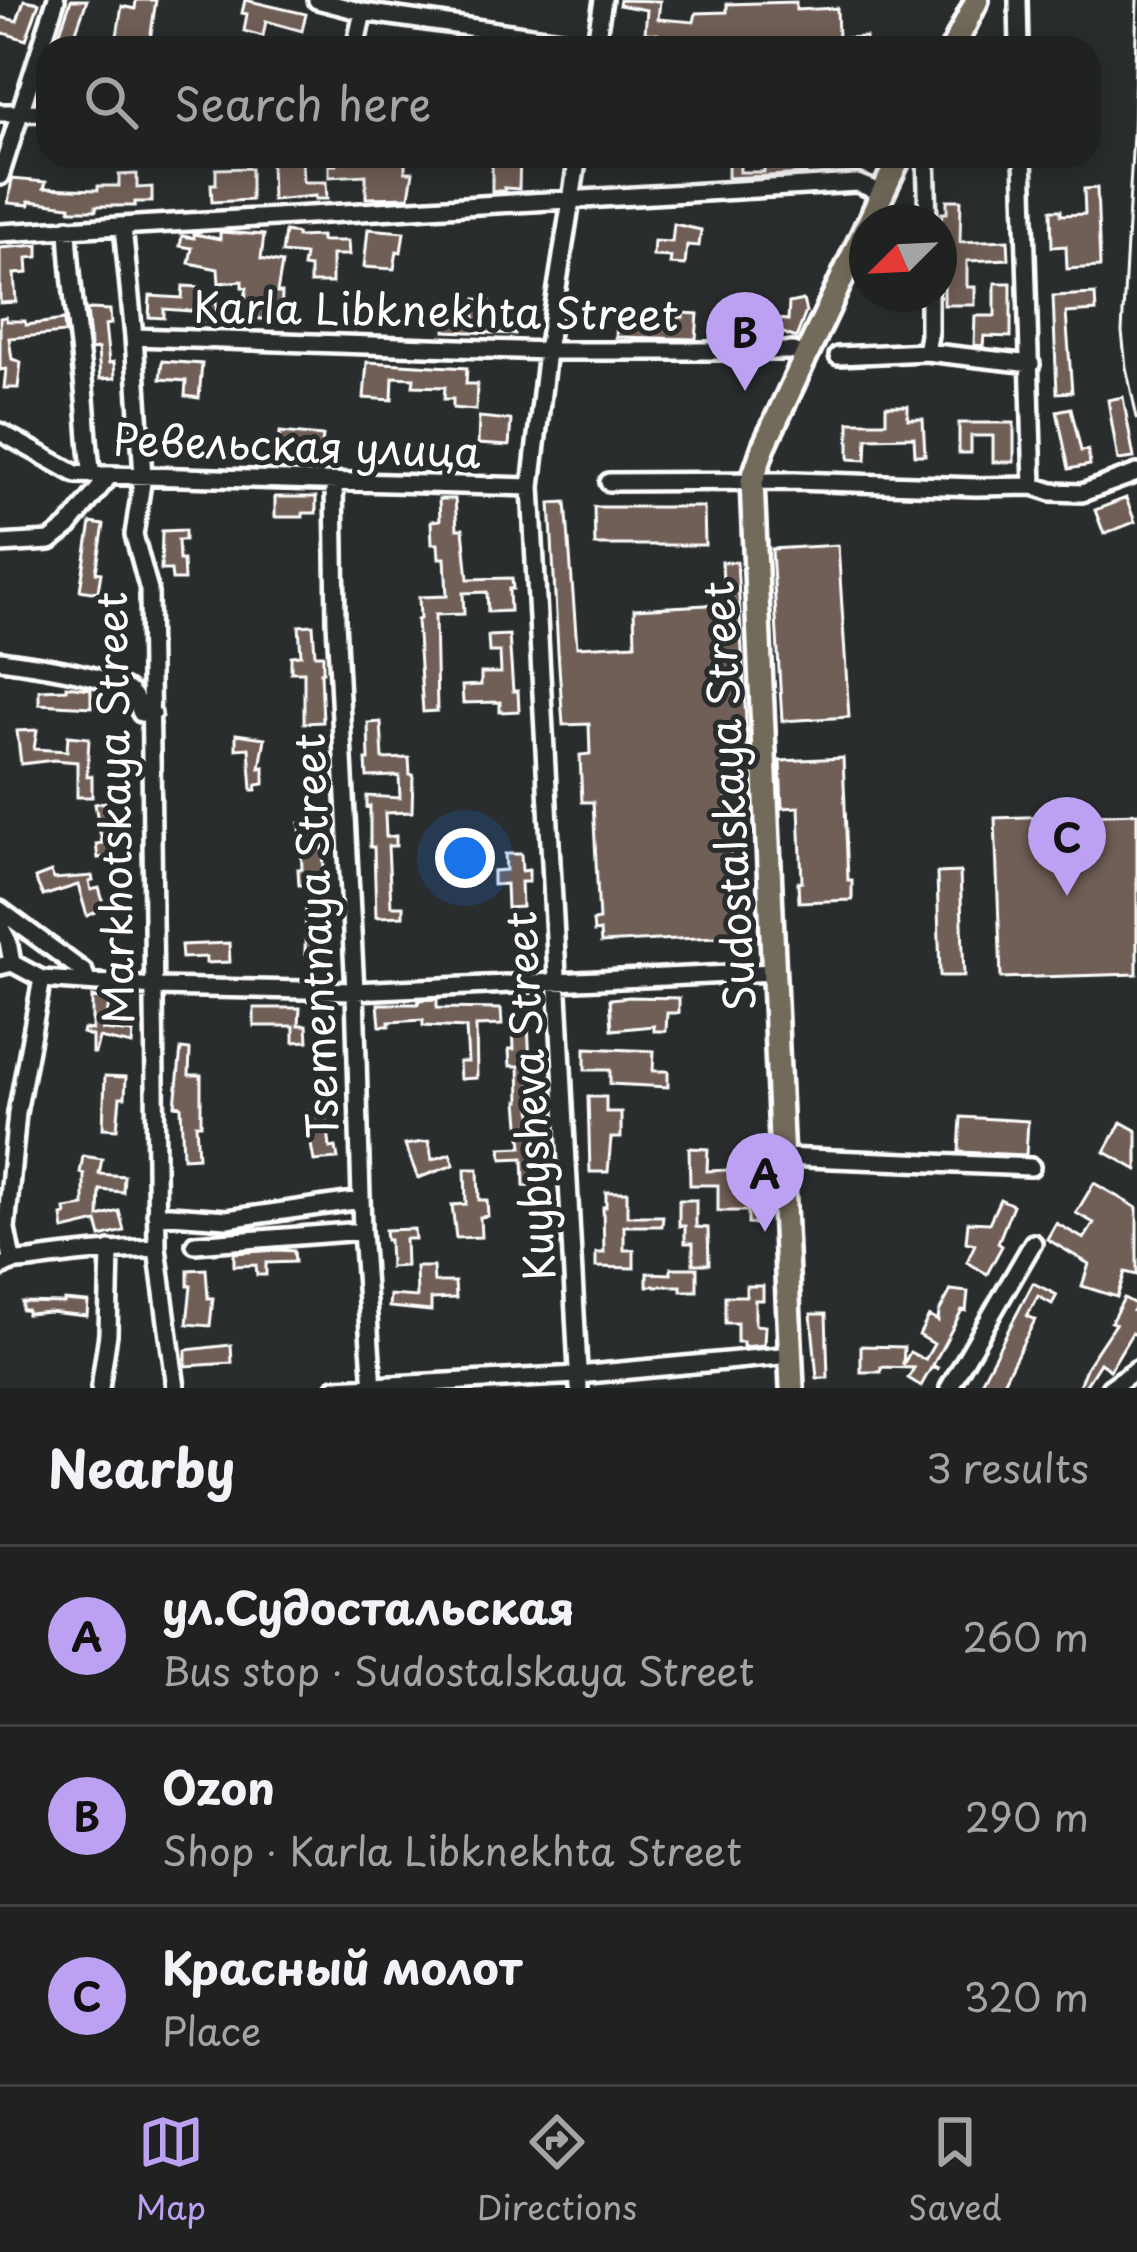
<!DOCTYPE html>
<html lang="en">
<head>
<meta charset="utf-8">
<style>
  body { margin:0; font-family:"Playpen Sans",sans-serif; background:#2d2f2f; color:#f1f3f6 }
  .compass { position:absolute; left:849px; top:204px; width:108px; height:108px; border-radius:50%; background:#202222; box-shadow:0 6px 30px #0003; rotate:246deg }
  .you { position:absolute; left:465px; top:858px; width:42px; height:42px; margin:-30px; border:9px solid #fff; border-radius:50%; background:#1a73e8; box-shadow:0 0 0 18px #1a73e833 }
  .badge { display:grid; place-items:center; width:78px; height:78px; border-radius:50%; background:#bca0f2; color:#111; font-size:39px; font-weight:700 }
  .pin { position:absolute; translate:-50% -99px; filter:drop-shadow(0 3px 6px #0008) }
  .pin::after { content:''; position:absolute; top:63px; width:42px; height:36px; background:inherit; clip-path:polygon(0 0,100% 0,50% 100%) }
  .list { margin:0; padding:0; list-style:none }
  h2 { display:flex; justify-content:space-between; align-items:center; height:156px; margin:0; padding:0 48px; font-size:51px }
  h2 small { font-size:39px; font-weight:400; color:#a2a4a5 }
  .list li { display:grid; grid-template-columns:78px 1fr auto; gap:36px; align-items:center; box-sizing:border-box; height:180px; padding:0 48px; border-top:3px solid #3d3f40 }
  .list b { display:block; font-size:45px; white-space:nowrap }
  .list p { margin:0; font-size:39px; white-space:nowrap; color:#a2a4a5 }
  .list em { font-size:39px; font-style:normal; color:#a2a4a5 }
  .icon { flex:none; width:66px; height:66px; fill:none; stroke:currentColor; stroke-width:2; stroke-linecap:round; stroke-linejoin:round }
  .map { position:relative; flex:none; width:1137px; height:1388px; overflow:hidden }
  .search { position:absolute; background:#202222; box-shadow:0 6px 30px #0003; left:36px; right:36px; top:36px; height:132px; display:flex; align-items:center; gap:30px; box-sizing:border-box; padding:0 42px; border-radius:36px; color:#a2a4a5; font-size:45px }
  .sheet { height:696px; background:#202222 }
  nav { display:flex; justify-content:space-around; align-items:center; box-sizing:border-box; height:168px; border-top:3px solid #3d3f40; background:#202222; font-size:33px; color:#a2a4a5 }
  nav a { display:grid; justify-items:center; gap:6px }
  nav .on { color:#bca0f2 }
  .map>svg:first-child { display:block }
  .building { fill:#705f57; stroke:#fff; stroke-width:3 }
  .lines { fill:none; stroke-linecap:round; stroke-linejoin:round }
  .minor-casing { stroke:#fff; stroke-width:24 }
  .highway-casing { stroke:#fff; stroke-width:30 }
  .minor { stroke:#2a2d2e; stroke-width:15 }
  .highway { stroke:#726b5a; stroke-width:21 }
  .rail { stroke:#fff; stroke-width:3 }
  .labels { text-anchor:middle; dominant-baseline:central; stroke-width:10; stroke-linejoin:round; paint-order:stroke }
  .street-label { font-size:42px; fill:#fff; stroke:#2a2d2e }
</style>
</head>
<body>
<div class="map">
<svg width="1137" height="1388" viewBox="0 0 1137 1388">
  <rect width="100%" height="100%" fill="#2a2d2e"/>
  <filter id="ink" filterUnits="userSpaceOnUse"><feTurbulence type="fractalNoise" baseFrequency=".00833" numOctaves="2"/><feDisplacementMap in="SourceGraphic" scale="24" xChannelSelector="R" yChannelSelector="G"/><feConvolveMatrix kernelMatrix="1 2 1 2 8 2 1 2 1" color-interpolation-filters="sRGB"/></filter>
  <g filter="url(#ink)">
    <path class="building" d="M24,0L39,3L26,40L0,32V17L17,21Z
      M71,0H87L74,37L103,45L102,48L55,46Z
      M136,0H156L150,40L139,38L137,48H115L122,6L135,9Z
      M245,0L306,14L302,31L266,21L263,36L244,31L247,14L242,13Z
      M620,0L660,1L658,19L694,22L696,13L727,12V4L796,2V10L837,8L838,38L866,37V48H713L712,41L657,39V34L645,33L647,10L619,5Z
      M336,156H405V172H413L409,197L366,198V175L329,177V165H336Z
      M492,156H520L519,189L504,188L505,191H492Z
      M805,157L806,174L728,178V162H740V172H764V166H791L790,158Z
      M302,160L303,182H326L327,199H315V196L272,200L271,161Z
      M251,168V200L212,202L211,184H216V169Z
      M137,174V188L152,187V202H135V206H96V210H70V206L29,201V205L8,203L12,179L46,182L44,188L98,190V186H119V175Z
      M1097,188L1100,267L1067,269L1066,246L1052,247L1051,210H1061V215L1085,214L1084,189Z
      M947,200H961L960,242L1008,240L1009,259L967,261V287H975V305H944V275H942L939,241L942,213H947Z
      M674,224L701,230L699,246L687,245L685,265L670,264L671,257L653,256L654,241L672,242Z
      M368,229L404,232L401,252L397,251L394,269L364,267Z
      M220,232L264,235L261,259L282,263L277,293H282L281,320L241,318L247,288L242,287V281L219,283L218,269L189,263L192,248L180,246L182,236L194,238V234L220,239Z
      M285,232L297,234V237L321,236V241H348L349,255H332V283H310V268L303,267L305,255L282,253Z
      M38,245V257L27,258L28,273L14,274L16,302L0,303V248Z
      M995,283H1011V337L984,336L983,346L974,345L975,316H995Z
      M183,286L198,287L196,301H216L217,321H204V312L164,309V318L149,317L150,296L182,298Z
      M1095,294L1096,311L1066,313L1072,392L1057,393L1053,296Z
      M476,299L490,301L489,312L516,314L515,334L445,331L446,317L474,319Z
      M803,300L806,312L796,338L776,330V337L731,332L730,339H717V314H731V321L765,325V318L788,320L789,303Z
      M90,309L110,310L111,324L105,325L109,363L114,362L115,378L100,379L98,349L91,350L87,310Z
      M683,313L698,314L696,339L616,337L617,320L683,317Z
      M6,317L7,321H25L26,325L64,320L65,333L9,338L12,359L21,362L18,388H4L6,369L0,370V318Z
      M162,361L202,364L199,398L185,396L186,381L160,379Z
      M367,362L467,368L466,384H477L476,410L453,408V399H444L445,387L413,386L414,378L393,377L392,400L364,398Z
      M1123,397L1134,458L1118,460L1108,400Z
      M886,406H908V419H923L925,455H915L914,437L867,438L866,460L849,459V422H886Z
      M1071,408L1081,451L1088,450L1090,465L1069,469L1057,411Z
      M479,417L511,420L509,446L478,444Z
      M959,423H1014V462H993V436H971V453H959Z
      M280,432L323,436L321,454L279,450Z
      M275,497H316V513H303V517H275Z
      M1126,498L1135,522L1104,534L1095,510Z
      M439,499H455L457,529H463L468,579L512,578L513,589H509L510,611L488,612L487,592L463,593L464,614L435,615L437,711L423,712L417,620L420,619L419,597L447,596L445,558H439L438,544H432L431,521L440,520Z
      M566,502L577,647L635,644L634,609L724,604L722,562H737L748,756L741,757V761L725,762L735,936L601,943L600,931L594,932L593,921L599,920L593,802H582L580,755L590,754L589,724L563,725L558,651L550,503Z
      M594,507H704L705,545H595Z
      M91,523L104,525L96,572L101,573L98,591L91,592L80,590Z
      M185,530V540H178L179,560H183L184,580H172L171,570H161L162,531Z
      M838,545L849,717L782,721L772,549Z
      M313,625L315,655H323V672H321L323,722L304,723V672H291V656L301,655L299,626Z
      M509,635L513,691H518L519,711L500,712V702L463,703L462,686L481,685V673H501L500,652H489L488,636Z
      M66,686L91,689V707L39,704V690L66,689Z
      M381,722L383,759L409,758L410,775H413L412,812L385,813L386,837L396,836V846H388L391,906H403V916L376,917L374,847H370V806L367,807V796L400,798L399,776L367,777L366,760H369L368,723Z
      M37,730L34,749L67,751L68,736L89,738L87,776H92V797H77V762L54,760L21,764L17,731Z
      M236,734L265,738L260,768L264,767V784L257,785L256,790H252L249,748L236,749Z
      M843,758L848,880H852V900L799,902L798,882H802L799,807L782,808L780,761Z
      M105,802V806L112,805L115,824L110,825L115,856L98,858L96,844L102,843L95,804Z
      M1137,813V974L1001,978L995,818Z
      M321,822L325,884L299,885L298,869H302L300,823Z
      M505,854H521L522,871L529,870V882H521L522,907L507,908L506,884L493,885V871L506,870Z
      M51,872L54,879L92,876L93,881L89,882L91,890L99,888L105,908L87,916L78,885L43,896L35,878Z
      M960,872L964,976H940L937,873Z
      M322,903L327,953L305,954L306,904Z
      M229,943L230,962L206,963V957L182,958L181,945Z
      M92,997L110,1002L102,1030L133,1033L132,1045L99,1038L95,1053H92V1036L82,1033L83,1029L92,1030Z
      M629,997L679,998V1013H667L666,1031H654V1026L612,1030L610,999Z
      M437,999V1008L501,1009L502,1025L476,1026L477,1078L460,1079L459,1062H468L466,1028L423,1026V1020L389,1022V1026H380L378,1004H418L419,1000Z
      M254,1008H300L299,1025H307L308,1041L294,1042V1026H254Z
      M513,1023H528L536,1186H524L523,1158L502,1159L501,1148L522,1147L518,1101H520L519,1066H510L509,1049H514Z
      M585,1048L654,1051L653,1071H668V1087L610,1084V1070H585Z
      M181,1049L190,1050L189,1075H201V1124H196L198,1157L183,1158L181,1106L175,1105Z
      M105,1076L126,1077L125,1097H120L117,1129L103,1128Z
      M588,1097H606V1112H621V1138H611L608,1172H590Z
      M326,1109L330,1148L336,1147L338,1159L314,1161L305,1112Z
      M961,1117L1028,1121L1026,1155L959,1152Z
      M1121,1122L1137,1131V1170L1105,1152Z
      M429,1141L432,1160L450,1154L454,1165L418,1178L405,1145Z
      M689,1148L708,1149L707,1171L752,1169V1191H755V1200H759L758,1224H748V1211H718V1185H690Z
      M83,1156L102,1159L99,1174L124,1176L123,1192L100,1190L99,1217L119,1211L124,1231L101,1237L97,1222L64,1230L62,1216L66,1215L65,1209L84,1206V1174L80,1173Z
      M465,1169H478L479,1200H487L488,1216L480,1217L481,1237L456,1238L452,1205L466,1204Z
      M1094,1183L1137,1208V1275L1125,1272L1117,1297L1082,1286L1089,1264L1047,1239L1056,1223L1084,1239L1094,1223L1076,1213Z
      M606,1192H627V1216H663L662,1226H624V1250H634V1268L596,1267V1253H604L603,1207H606Z
      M1000,1199L1013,1205L998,1243L1002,1246L987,1274L967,1262L975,1244L966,1242L968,1222L989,1223Z
      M679,1200H696V1227L708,1228L709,1264H693V1243H685V1226H679Z
      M414,1229L415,1239H405L406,1266L390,1267L389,1240H386L385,1230Z
      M278,1250L294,1251L295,1262L266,1263V1275H257L256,1265L234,1266V1253Z
      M416,1267H433L434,1282H455L456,1298L431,1299V1311L389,1307L390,1295L417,1297Z
      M671,1268H697V1291H681V1286H647V1273L671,1274Z
      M206,1269L208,1298H213L210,1326L187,1324L191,1286H188V1270Z
      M1033,1283L1057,1295L1052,1304L1038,1296L1027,1316L1035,1320L1000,1388H993L981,1382Z
      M746,1286H763V1300H755V1325L765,1326L764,1345L743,1347V1342H737V1323H725V1296H746Z
      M951,1290L968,1292L966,1311L962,1310L933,1365L939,1369L931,1368L921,1386L908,1378L914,1368L881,1367V1372H861V1346L904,1347L903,1365L910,1352L925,1360L934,1344L919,1335L929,1316L938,1321L939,1312Z
      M1124,1298L1137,1305L1133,1311L1137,1313V1335L1132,1333L1110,1370L1100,1363L1084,1388H1078L1087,1366L1115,1324L1111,1322Z
      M64,1300L88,1302L87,1316L49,1312L27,1314V1310H22V1302L64,1303Z
      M811,1314H826L828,1378H817Z
      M231,1345L232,1363L186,1366V1350Z"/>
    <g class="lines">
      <g class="minor-casing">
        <path id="minor" d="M317,0L363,12L595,45
          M1018,0L1019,48
          M355,48L363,12
          M595,48L603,0
          M0,113L48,112
          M578,156L547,351L531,487L579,1388
          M926,156L928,222
          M1023,156L1033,486
          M0,176L56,0
          M123,227L134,337L143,476L134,535L149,590L157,1248L176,1388
          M68,228C70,279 77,329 83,380C87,411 87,443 92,475
          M0,233L857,183L882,193
          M134,337L547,351H793L807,356
          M926,352L929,335V294
          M838,356L926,352L1031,364
          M0,432L76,474L531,487
          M334,482L336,621L355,991L362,1231L373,1388
          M609,482L794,481L976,487L1033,486L1052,492L1082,493L1137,473
          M0,544L50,541L68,527L110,475
          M0,660C28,664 116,675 133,695C137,700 138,707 141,713L152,714
          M0,910L84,972L87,982
          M0,926L8,941L12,963
          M0,966L12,963L42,979L155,987L355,991L774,972
          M783,1157L1031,1167
          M156,1214L227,1219L361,1200
          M195,1244L362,1231
          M12,1259L6,1229L17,1113L42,979
          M0,1268C14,1258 22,1262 37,1259C77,1253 116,1250 157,1248
          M100,1388L108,1334L110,1250
          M335,1388L578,1375L791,1355
          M949,1388L1033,1243
          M1110,1388L1137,1369"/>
      </g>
      <g class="highway-casing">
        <path id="highway" d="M953,48L977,0
          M869,222L900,156
          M792,1388L752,481L764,446L867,225"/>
      </g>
      <use href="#minor" class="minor"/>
      <use href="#highway" class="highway"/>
      <path class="rail" d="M1137,0L1133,134L1122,332L1126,367L1137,418"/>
    </g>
  </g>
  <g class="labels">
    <g class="street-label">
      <text transform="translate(436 309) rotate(1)">Karla Libknekhta Street</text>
      <text transform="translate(297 444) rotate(2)">Ревельская улица</text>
      <text transform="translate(727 796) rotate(-93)">Sudostalskaya Street</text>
      <text transform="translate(113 808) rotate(-91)">Markhotskaya Street</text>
      <text transform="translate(314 936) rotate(-92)">Tsementnaya Street</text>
      <text transform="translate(528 1096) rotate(-93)">Kuybysheva Street</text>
    </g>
  </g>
</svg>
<svg class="compass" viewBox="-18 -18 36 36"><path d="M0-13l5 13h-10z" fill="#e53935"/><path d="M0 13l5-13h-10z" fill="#a2a4a5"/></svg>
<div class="you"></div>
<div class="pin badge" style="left:765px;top:1232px">A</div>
<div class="pin badge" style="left:745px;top:391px">B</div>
<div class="pin badge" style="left:1067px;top:896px">C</div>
<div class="search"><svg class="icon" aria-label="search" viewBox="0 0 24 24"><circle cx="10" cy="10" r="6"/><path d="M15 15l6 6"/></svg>Search here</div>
</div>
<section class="sheet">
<h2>Nearby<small>3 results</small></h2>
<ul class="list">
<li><span class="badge">A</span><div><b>ул.Судостальская</b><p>Bus stop · Sudostalskaya Street</p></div><em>260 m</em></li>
<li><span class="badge">B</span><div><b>Ozon</b><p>Shop · Karla Libknekhta Street</p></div><em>290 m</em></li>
<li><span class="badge">C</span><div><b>Красный молот</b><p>Place</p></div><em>320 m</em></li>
</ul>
</section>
<nav>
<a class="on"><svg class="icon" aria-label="map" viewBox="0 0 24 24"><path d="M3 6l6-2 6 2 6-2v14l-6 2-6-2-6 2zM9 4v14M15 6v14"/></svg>Map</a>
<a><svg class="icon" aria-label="directions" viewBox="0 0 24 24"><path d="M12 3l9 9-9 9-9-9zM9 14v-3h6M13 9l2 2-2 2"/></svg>Directions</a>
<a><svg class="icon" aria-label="saved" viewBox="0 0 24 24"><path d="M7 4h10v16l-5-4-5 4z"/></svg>Saved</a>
</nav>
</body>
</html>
